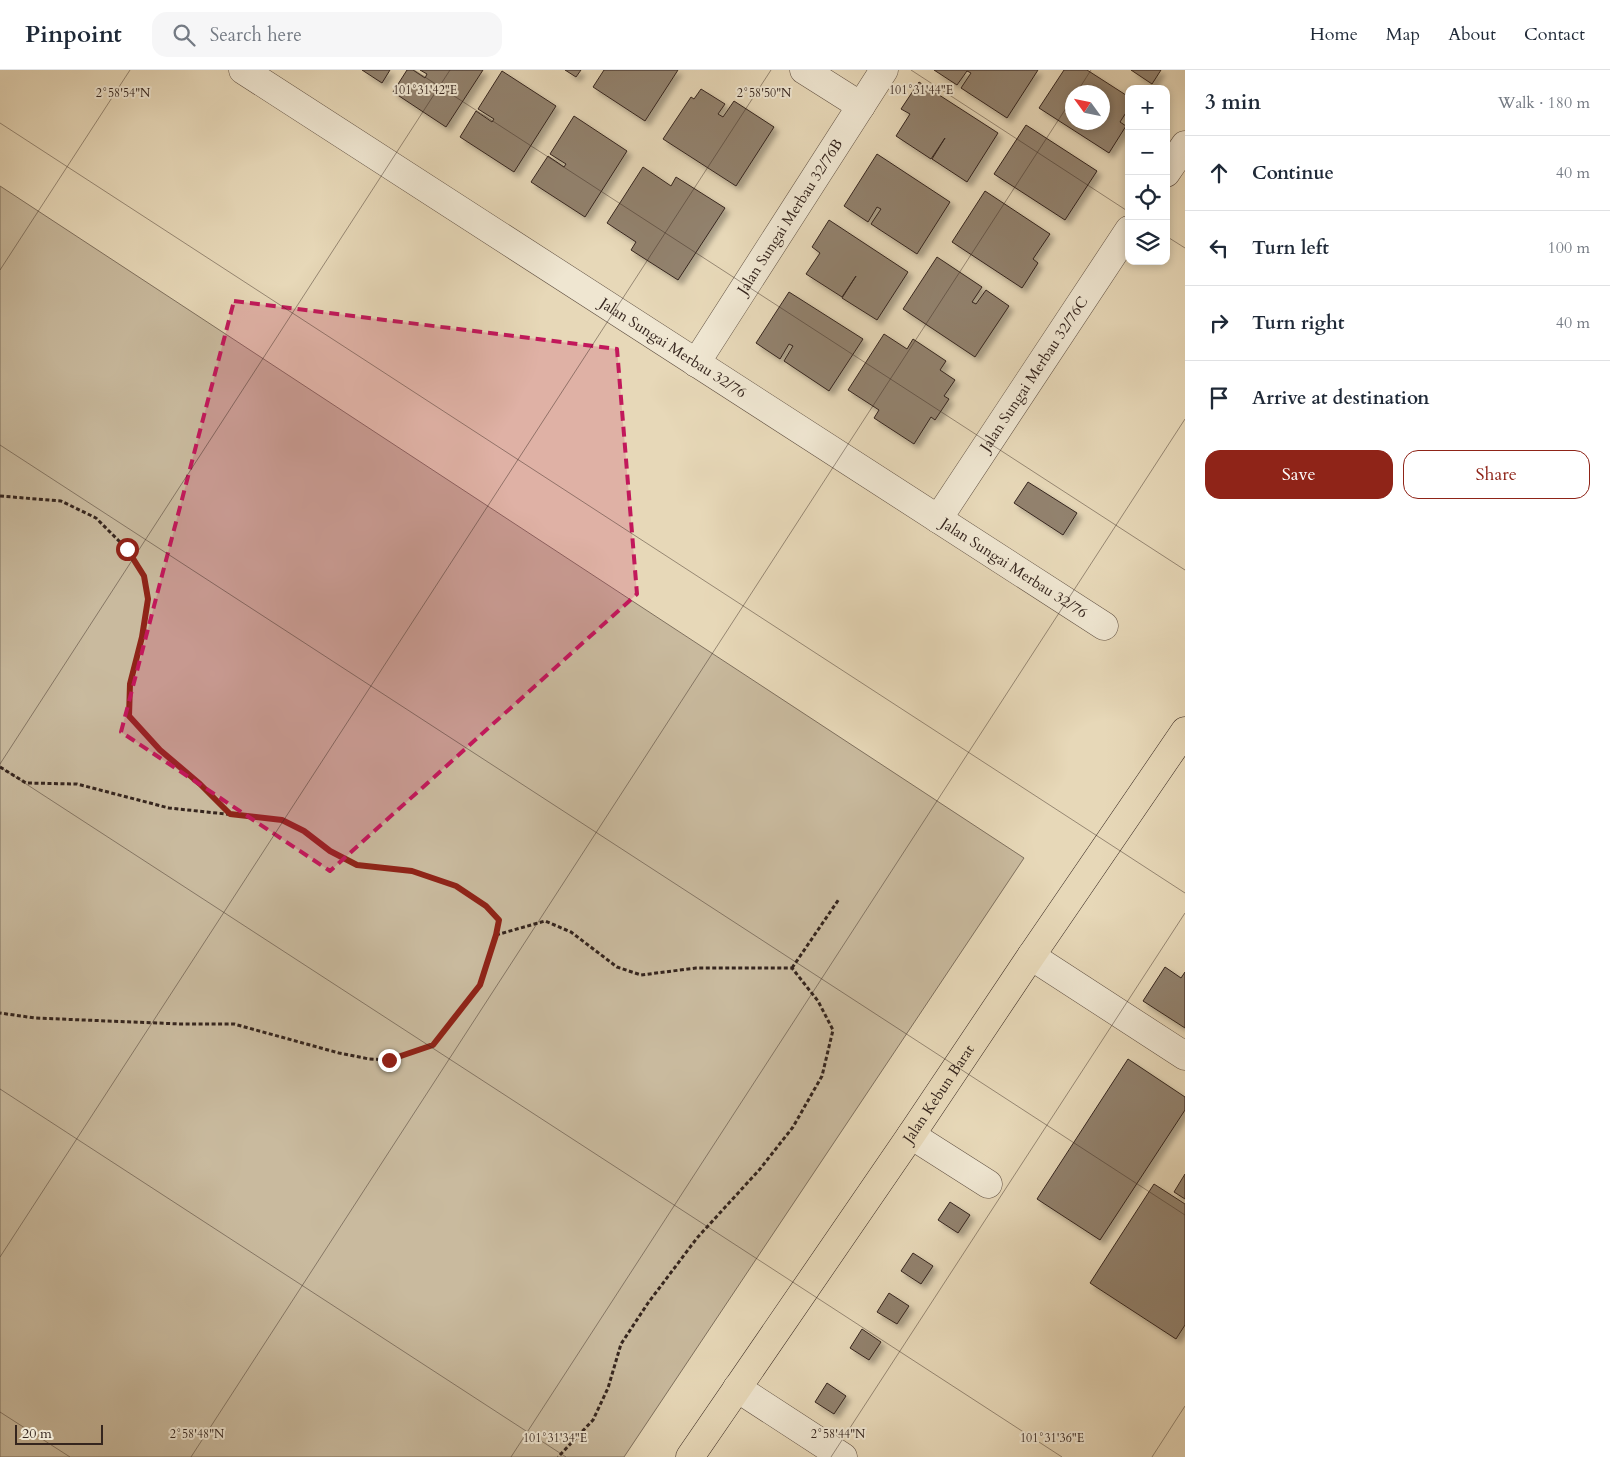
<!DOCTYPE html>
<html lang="en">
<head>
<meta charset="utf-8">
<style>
  body { margin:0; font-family:Cardo,serif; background:#f6f6f7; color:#1f2937 }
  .controls { position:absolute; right:15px; top:15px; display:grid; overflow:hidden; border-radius:10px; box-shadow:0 2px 8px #0003 }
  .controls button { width:45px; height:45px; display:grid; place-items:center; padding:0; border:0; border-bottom:1px solid #e0e1e3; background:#fff; color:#1f2937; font:25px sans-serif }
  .compass { position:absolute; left:1065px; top:15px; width:45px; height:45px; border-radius:50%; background:#fff; box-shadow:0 2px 8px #0003; rotate:303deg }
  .scale { position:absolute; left:15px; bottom:12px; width:88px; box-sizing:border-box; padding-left:5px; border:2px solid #35251e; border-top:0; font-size:14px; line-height:18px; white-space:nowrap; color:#35251e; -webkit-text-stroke:4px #efe6d1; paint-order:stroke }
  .stop { position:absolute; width:15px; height:15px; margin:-11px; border:4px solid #8f2418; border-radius:50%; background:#fff }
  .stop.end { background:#8f2418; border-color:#fff; box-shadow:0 1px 5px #0008 }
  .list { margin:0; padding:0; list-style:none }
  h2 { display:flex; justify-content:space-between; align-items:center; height:65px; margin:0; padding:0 20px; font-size:21px }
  h2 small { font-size:16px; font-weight:400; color:#747a83 }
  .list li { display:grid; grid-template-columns:32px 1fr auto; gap:15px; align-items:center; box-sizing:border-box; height:75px; padding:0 20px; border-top:1px solid #e0e1e3 }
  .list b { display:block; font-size:19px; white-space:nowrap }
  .list em { font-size:16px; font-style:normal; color:#747a83 }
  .actions { display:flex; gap:10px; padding:15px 20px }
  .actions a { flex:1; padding:11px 0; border:1px solid #8f2418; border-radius:15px; text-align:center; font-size:18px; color:#8f2418 }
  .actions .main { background:#8f2418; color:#fff }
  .icon { flex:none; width:28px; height:28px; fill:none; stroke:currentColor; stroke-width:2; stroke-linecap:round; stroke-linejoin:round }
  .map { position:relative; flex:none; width:1185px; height:1387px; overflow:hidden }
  header { display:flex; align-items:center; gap:30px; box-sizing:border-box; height:70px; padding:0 25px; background:#fff; border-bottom:1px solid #e0e1e3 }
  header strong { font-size:24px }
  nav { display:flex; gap:28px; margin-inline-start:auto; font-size:18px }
  .search { width:350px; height:45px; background:#f6f6f7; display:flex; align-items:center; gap:12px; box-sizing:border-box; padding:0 18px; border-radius:15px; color:#747a83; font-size:19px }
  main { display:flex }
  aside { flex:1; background:#fff }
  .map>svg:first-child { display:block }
  .green { fill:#c9ba9e; stroke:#7f705e }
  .building { fill:#92826e; stroke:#35251e; fill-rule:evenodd; filter:url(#shadow) }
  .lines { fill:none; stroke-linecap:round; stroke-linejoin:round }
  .minor-casing { stroke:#625244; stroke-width:29 }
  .major-casing { stroke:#35251e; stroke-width:29 }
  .path { stroke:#35251e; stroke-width:3; stroke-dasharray:4 2.5; stroke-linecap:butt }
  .minor { stroke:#efe6d1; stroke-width:28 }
  .major { stroke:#e7d8b8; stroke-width:28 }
  .route { stroke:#8f2418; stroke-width:6 }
  .marked { fill:#c2185b; fill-opacity:0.2; stroke:#c2185b; stroke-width:4; stroke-dasharray:10 6; stroke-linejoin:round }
  .ticks { fill:none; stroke:#35251e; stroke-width:1; stroke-opacity:0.45 }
  .labels { text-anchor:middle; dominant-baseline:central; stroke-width:4; stroke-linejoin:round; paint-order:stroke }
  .street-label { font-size:15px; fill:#35251e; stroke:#efe6d1 }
  .ticks-label { font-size:12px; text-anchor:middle; fill:#35251e; stroke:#efe6d1; stroke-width:4; stroke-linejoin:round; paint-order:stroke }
</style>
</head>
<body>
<header>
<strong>Pinpoint</strong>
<div class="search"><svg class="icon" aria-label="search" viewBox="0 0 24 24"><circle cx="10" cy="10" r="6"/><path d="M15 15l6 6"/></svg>Search here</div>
<nav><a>Home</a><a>Map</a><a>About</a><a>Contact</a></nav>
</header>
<main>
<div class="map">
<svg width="1185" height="1387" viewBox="0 0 1185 1387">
  <defs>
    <filter id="shadow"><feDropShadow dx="4.5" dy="4.5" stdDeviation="2.5" flood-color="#0004"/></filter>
  </defs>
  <rect width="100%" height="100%" fill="#e7d8b8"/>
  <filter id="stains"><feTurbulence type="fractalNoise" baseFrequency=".004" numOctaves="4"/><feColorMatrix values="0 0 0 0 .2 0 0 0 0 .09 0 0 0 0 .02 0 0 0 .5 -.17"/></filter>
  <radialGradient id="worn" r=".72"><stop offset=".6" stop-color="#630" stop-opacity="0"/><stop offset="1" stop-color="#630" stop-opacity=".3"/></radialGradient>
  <path class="green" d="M0,116L1024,788L624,1387H0Z"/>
  <path class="building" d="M362,0H390L382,13Z
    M407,0H413L425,8L427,4L420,0H483L446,57L393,22Z
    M565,0H581L576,7Z
    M604,0H678L645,51L593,17Z
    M934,0H1038L1007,48L961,18L971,3L967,1L957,15Z
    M1064,0H1087L1129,27V38L1120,52L1126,56L1109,83L1039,38ZM1072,22H1102V52H1072Z
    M1131,0H1161L1152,14Z
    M502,1L556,36L514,102L460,67L476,41L492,52L494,49L478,39Z
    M919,12L998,63L967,112L932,89L945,68L931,89L896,66L910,44L901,39Z
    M701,19L725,34L718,44L723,47L734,31L774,57L736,116L663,69L691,27L694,29Z
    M574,46L627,81L585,147L531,112L548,86L564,97L566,94L550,84Z
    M1026,55L1097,101L1065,150L994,104Z
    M877,84L950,132L917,184L871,154L881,139L877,137L868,152L844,136Z
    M643,97L671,116L676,107L725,138L678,210L631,180L636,172L607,153Z
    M985,121L1050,164L1033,189L1038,193L1022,218L952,172Z
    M829,150L908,202L877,250L842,228L856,206L842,227L806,204L820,183L812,177Z
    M937,187L982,217L972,232L976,234L986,220L1009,236L975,287L903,239Z
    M789,222L863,269L829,321L784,291L793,276L789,274L780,289L756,273Z
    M884,264L907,279L913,269L946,291L940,300L955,310L944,326L949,329L935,350L931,347L914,374L874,348L879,340L848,320Z
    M1028,412L1077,443L1063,465L1014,433Z
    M1165,897L1181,908L1185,902V958L1143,931Z
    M1128,989L1185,1027V1040L1100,1170L1037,1129Z
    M1185,1104V1129L1174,1122Z
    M1154,1114L1185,1134V1255L1176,1269L1090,1213Z
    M950,1132L970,1145L958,1163L938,1150Z
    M913,1183L933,1196L921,1214L901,1201Z
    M889,1223L909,1236L897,1254L877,1242Z
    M862,1259L881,1272L869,1290L850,1278Z
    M827,1313L846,1326L834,1344L815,1332Z"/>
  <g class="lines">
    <g class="minor-casing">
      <g id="minor">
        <path id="s1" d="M243,0L1104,556"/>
        <path d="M804,0L861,36"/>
        <path d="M1166,103L1185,75"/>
        <path id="s2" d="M696,293L884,0"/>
        <path id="s3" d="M938,449L1129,160"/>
        <path d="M1031,886L1185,986"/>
        <path d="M911,1065L988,1114"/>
        <path d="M737,1318L843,1387"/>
      </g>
    </g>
    <g class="major-casing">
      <g id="major">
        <path id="s4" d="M690,1387L911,1065L1031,886L1185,661"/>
      </g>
    </g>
    <path class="path" d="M0,426L61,431L96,448L127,479L144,506L148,529L142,567L130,614L129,646L160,680L200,714L230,744
      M0,697L26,713L77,714L169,738L282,750L304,761L330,781L357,795L412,801L456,816L486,836L499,850L496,865L480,915L433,975L389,990L369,989L339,983L234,954H181L35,948L0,943
      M496,865L545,851L571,862L617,897L641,905L696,898H792L818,931L833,960L822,1006L793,1057L760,1099L697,1168L648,1233L621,1274L608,1318L593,1350L558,1387
      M792,898L839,829"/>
    <use href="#minor" class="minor"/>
    <use href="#major" class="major"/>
  </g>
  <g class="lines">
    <path class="route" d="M127,479L144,506L148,529L142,567L130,614L129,646L160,680L200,714L230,744L282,750L304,761L330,781L357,795L412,801L456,816L486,836L499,850L496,865L480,915L433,975L389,990"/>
  </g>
  <path class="marked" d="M234,231L617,279L637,524L330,801L121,662Z"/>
  <path class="ticks" d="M414,0L1185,500M911,0L1129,142M1077,22L1091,0M0,53L1185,823M1166,166L1185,178M0,200L130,0M0,375L1185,1145M0,694L450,0M0,697L1062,1387M0,1019L566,1387M0,1187L771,0M0,1342L70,1387M191,1387L1072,29M511,1387L1185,349M831,1387L1185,843M1152,1387L1185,1336"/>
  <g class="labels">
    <g class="street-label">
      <text stroke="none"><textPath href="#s2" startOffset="174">Jalan Sungai Merbau 32/76B</textPath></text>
      <text stroke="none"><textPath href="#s1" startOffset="512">Jalan Sungai Merbau 32/76</textPath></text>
      <text stroke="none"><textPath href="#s3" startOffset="174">Jalan Sungai Merbau 32/76C</textPath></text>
      <text stroke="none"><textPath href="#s1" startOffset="918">Jalan Sungai Merbau 32/76</textPath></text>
      <text stroke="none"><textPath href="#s4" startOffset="440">Jalan Kebun Barat</textPath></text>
    </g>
  </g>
  <g class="ticks-label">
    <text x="425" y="24">101°31'42"E</text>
    <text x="921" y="24">101°31'44"E</text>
    <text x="123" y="27">2°58'54"N</text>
    <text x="764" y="27">2°58'50"N</text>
    <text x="197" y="1368">2°58'48"N</text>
    <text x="838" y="1368">2°58'44"N</text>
    <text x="555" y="1372">101°31'34"E</text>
    <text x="1052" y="1372">101°31'36"E</text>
  </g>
  <rect width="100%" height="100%" filter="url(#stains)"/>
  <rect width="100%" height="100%" fill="url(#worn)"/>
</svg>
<div class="controls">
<button>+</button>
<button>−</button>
<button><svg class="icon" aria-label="locate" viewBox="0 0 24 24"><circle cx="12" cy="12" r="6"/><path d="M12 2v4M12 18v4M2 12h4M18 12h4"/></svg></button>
<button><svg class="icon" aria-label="layers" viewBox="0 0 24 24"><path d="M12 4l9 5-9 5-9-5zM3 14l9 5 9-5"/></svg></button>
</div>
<svg class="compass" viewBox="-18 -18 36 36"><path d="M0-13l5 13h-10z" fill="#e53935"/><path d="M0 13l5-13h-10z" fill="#747a83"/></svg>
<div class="scale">20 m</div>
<div class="stop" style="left:127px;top:479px"></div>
<div class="stop end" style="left:389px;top:990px"></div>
</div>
<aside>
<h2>3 min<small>Walk · 180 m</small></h2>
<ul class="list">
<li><svg class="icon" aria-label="ahead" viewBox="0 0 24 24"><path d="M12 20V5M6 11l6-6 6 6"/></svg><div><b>Continue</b></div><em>40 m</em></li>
<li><svg class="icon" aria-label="left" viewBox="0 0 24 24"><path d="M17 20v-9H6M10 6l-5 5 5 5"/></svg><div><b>Turn left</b></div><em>100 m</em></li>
<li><svg class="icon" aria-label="right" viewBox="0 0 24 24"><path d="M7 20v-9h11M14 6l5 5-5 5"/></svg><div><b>Turn right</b></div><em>40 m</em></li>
<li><svg class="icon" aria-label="arrive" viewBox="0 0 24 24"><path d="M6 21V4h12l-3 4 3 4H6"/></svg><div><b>Arrive at destination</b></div></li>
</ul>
<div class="actions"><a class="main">Save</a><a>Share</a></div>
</aside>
</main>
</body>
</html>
